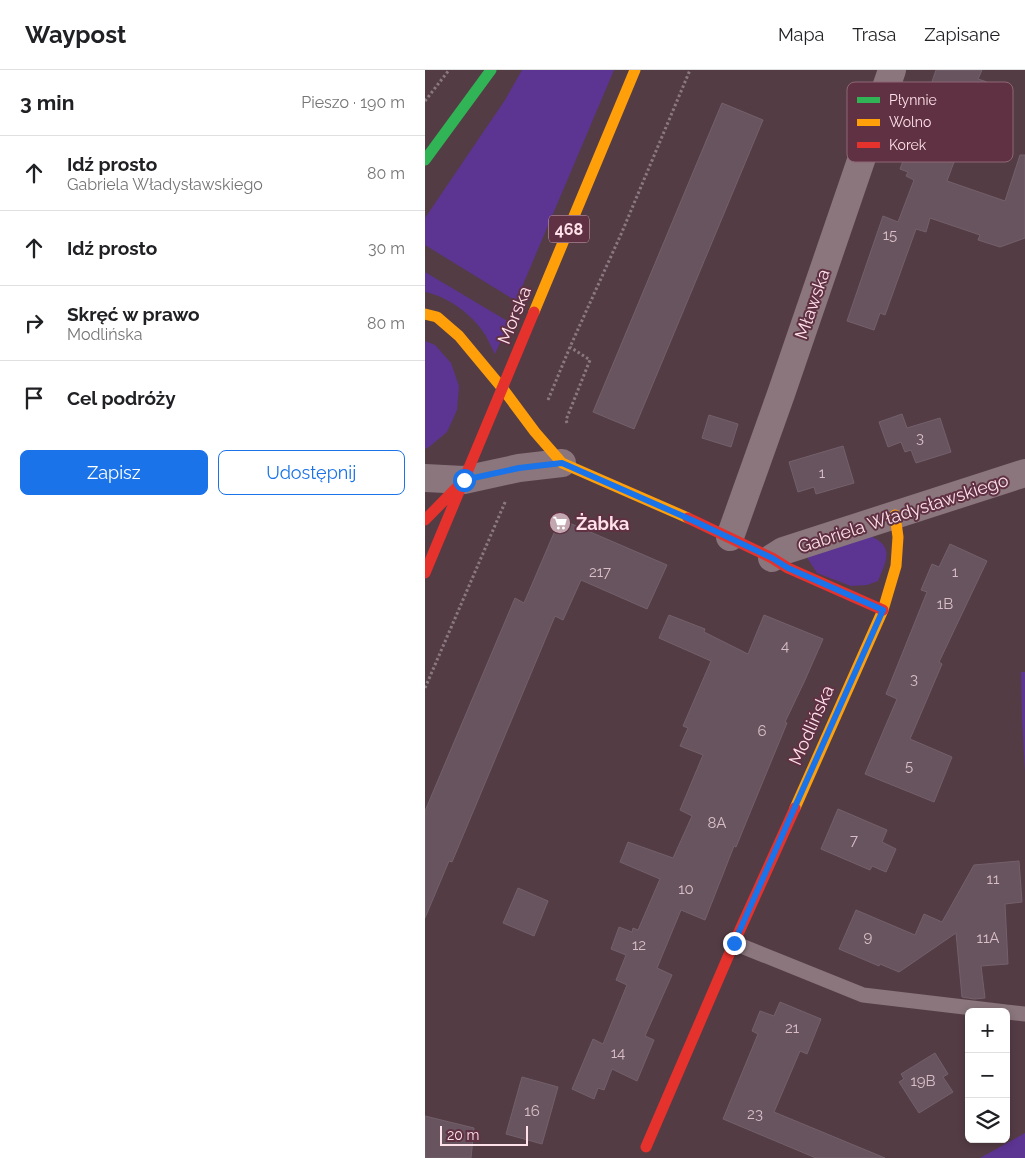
<!DOCTYPE html>
<html lang="pl">
<head>
<meta charset="utf-8">
<style>
  body { margin:0; font-family:Raleway,sans-serif; background:#f6f6f6; color:#202124 }
  .controls { position:absolute; right:15px; bottom:15px; display:grid; overflow:hidden; border-radius:8px; box-shadow:0 2px 8px #0003 }
  .controls button { width:45px; height:45px; display:grid; place-items:center; padding:0; border:0; border-bottom:1px solid #e0e0e0; background:#fff; color:#202124; font:25px sans-serif }
  .scale { position:absolute; left:15px; bottom:12px; width:88px; box-sizing:border-box; padding-left:5px; border:2px solid #ffe1ea; border-top:0; font-size:14px; line-height:18px; white-space:nowrap; color:#ffe1ea; -webkit-text-stroke:4px #5f3142; paint-order:stroke }
  .stop { position:absolute; width:15px; height:15px; margin:-11px; border:4px solid #1a73e8; border-radius:50%; background:#fff }
  .stop.end { background:#1a73e8; border-color:#fff; box-shadow:0 1px 5px #0008 }
  .list { margin:0; padding:0; list-style:none }
  h2 { display:flex; justify-content:space-between; align-items:center; height:65px; margin:0; padding:0 20px; font-size:21px }
  h2 small { font-size:16px; font-weight:400; color:#757577 }
  .list li { display:grid; grid-template-columns:32px 1fr auto; gap:15px; align-items:center; box-sizing:border-box; height:75px; padding:0 20px; border-top:1px solid #e0e0e0 }
  .list b { display:block; font-size:19px; white-space:nowrap }
  .list p { margin:0; font-size:16px; white-space:nowrap; color:#757577 }
  .list em { font-size:16px; font-style:normal; color:#757577 }
  .actions { display:flex; gap:10px; padding:15px 20px }
  .actions a { flex:1; padding:11px 0; border:1px solid #1a73e8; border-radius:8px; text-align:center; font-size:18px; color:#1a73e8 }
  .actions .main { background:#1a73e8; color:#fff }
  .icon { flex:none; width:28px; height:28px; fill:none; stroke:currentColor; stroke-width:2; stroke-linecap:round; stroke-linejoin:round }
  .map { position:relative; flex:none; width:600px; height:1088px; overflow:hidden }
  header { display:flex; align-items:center; gap:30px; box-sizing:border-box; height:70px; padding:0 25px; background:#fff; border-bottom:1px solid #e0e0e0 }
  header strong { font-size:24px }
  nav { display:flex; gap:28px; margin-inline-start:auto; font-size:18px }
  main { display:flex }
  aside { flex:1; background:#fff }
  .map>svg:first-child { display:block }
  .green { fill:#5c3492 }
  .building { fill:#68545e; stroke:#73606a }
  .lines { fill:none; stroke-linecap:round; stroke-linejoin:round }
  .path { stroke:#8b7980; stroke-width:3; stroke-dasharray:2.5 2.5; stroke-linecap:butt }
  .lane { stroke:#8a767c; stroke-width:15 }
  .street { stroke:#8a767c; stroke-width:28 }
  .fast { stroke:#30b455; stroke-width:11 }
  .slow { stroke:#ff9f0a; stroke-width:11 }
  .jam { stroke:#e5322d; stroke-width:11 }
  .route { stroke:#1a73e8; stroke-width:6 }
  .labels { text-anchor:middle; dominant-baseline:central; stroke-width:4; stroke-linejoin:round; paint-order:stroke }
  .number-label { font-size:15px; fill:#d9bec7 }
  .shield { fill:#5f3142; stroke:#cfacb8; stroke-width:1 }
  .shield-label { font-size:16px; font-weight:bold; fill:#ffe1ea }
  .street-label { font-size:18px; fill:#ffe1ea; stroke:#5f3142 }
  .poi-label { font-size:18px; font-weight:bold; fill:#ffe1ea; stroke:#5f3142; text-anchor:start }
  .key { fill:#5f3142; stroke:#8f6674; stroke-width:1 }
  .key-label { font-size:14px; fill:#ffe1ea }
</style>
</head>
<body>
<header>
<strong>Waypost</strong>
<nav><a>Mapa</a><a>Trasa</a><a>Zapisane</a></nav>
</header>
<main>
<aside>
<h2>3 min<small>Pieszo · 190 m</small></h2>
<ul class="list">
<li><svg class="icon" aria-label="ahead" viewBox="0 0 24 24"><path d="M12 20V5M6 11l6-6 6 6"/></svg><div><b>Idź prosto</b><p>Gabriela Władysławskiego</p></div><em>80 m</em></li>
<li><svg class="icon" aria-label="ahead" viewBox="0 0 24 24"><path d="M12 20V5M6 11l6-6 6 6"/></svg><div><b>Idź prosto</b></div><em>30 m</em></li>
<li><svg class="icon" aria-label="right" viewBox="0 0 24 24"><path d="M7 20v-9h11M14 6l5 5-5 5"/></svg><div><b>Skręć w prawo</b><p>Modlińska</p></div><em>80 m</em></li>
<li><svg class="icon" aria-label="arrive" viewBox="0 0 24 24"><path d="M6 21V4h12l-3 4 3 4H6"/></svg><div><b>Cel podróży</b></div></li>
</ul>
<div class="actions"><a class="main">Zapisz</a><a>Udostępnij</a></div>
</aside>
<div class="map">
<svg width="600" height="1088" viewBox="0 0 600 1088">
  <rect width="100%" height="100%" fill="#543c45"/>
  <path class="green" d="M97,0H189L91,231L0,175V148L80,30Z
    M0,202L84,252L70,284C67,278 64,272 61,266C48,245 24,227 0,222Z
    M0,271L10,275L26,293L34,316L32,340L22,362L4,377L0,379Z
    M443,465C470,476 462,489 453,511L442,515L426,516L392,503L383,489L384,484Z
    M596,602H600V702L597,650Z
    M600,1063V1088H555Z"/>
  <path class="building" d="M511,0H557L553,9L562,12L547,55L543,54L522,111L580,131L595,85H600V168L575,177L553,170L555,165L505,148L501,162L491,159L460,245L455,243L449,260L422,251L458,146L473,152L489,110L481,106L483,102L475,99L490,58H491Z
    M297,33L338,50L209,359L168,342Z
    M477,344L482,358L515,348L526,382L491,393L486,380L480,382L476,372L463,377L454,352Z
    M284,345L313,354L306,377L277,368Z
    M418,376L429,413L391,424L389,417L373,422L364,392Z
    M135,449L242,495L222,539L156,510L138,550L130,546L27,792L24,791L0,848V741L90,528L99,533Z
    M525,474L562,491L514,592L517,594L485,669L527,687L509,732L440,704L472,629L461,624L502,522L496,520L507,494L514,497Z
    M244,545L280,559L279,562L323,584L339,545L398,569L380,610L360,652L362,653L322,750L311,777L309,776L280,850L256,840L232,898L247,905L220,966L229,970L212,1011L187,999L179,1020L173,1018L169,1029L147,1019L168,969L178,974L202,915L191,910L201,885L186,879L194,857L207,862L208,858L213,860L235,809L195,792L203,772L248,788L267,746L255,740L278,685L255,676L263,658L258,656L286,591L234,568Z
    M413,739L462,760L457,772L471,779L461,802L447,796L445,800L396,779Z
    M594,791L597,832L580,834L583,894L556,896L560,928L549,929L537,927L531,863L474,902L455,894L454,896L414,879L431,840L490,865L499,844L517,852L549,795Z
    M93,818L123,831L109,866L78,853Z
    M355,932L396,949L382,984L375,981L349,1042L460,1088H391L298,1049L333,964L327,961L335,941L349,946Z
    M510,983L523,1004L518,1007L528,1022L494,1043L474,1012L479,1009L476,1004Z
    M97,1007L133,1017L117,1074L81,1064Z
    M0,1046L49,1058L46,1088H0Z"/>
  <g class="lines">
    <path class="path" d="M0,31L24,0
      M123,330L145,277L197,162L265,0
      M142,353L141,350L165,290L145,277
      M0,618L81,430"/>
    <path class="lane" d="M309,873L438,925L581,942
      M581,942L600,944"/>
    <path class="street" d="M0,408L39,410L94,398L137,393
      M305,467L356,324L467,0
      M347,488L358,481L600,403"/>
    <path class="fast" d="M0,90L66,0"/>
    <path class="slow" d="M109,242L210,0
      M0,244L12,247L34,266L78,319L110,362L137,393L263,448
      M370,738L458,540L471,496L473,467L470,445"/>
    <path class="jam" d="M263,448L347,488L363,498L458,540
      M0,450L39,410
      M0,503L109,242
      M221,1077L309,873L370,738"/>
  </g>
  <g class="lines">
    <path class="route" d="M39,410L94,398L137,393L269,451L347,488L363,498L458,540L309,873"/>
  </g>
  <defs>
    <g id="supermarket-disc" transform="scale(1.125)"><circle r="9.5" fill="#c3a7b0" stroke="#5f3142"/><path d="M-6-5.5h2.5l.6 2H6L4.5 2H-2.5L-4.4-4H-6ZM-1.5 3.2a1.3 1.3 0 1 0 .1 0ZM3 3.2a1.3 1.3 0 1 0 .1 0Z" fill="#fff"/></g>
  </defs>
  <g fill-rule="evenodd">
    <use href="#supermarket-disc" x="135" y="453"/>
  </g>
  <g class="labels">
    <g class="number-label">
      <text x="465" y="165">15</text>
      <text x="495" y="368">3</text>
      <text x="397" y="403">1</text>
      <text x="175" y="502">217</text>
      <text x="530" y="502">1</text>
      <text x="520" y="534">1B</text>
      <text x="360" y="576">4</text>
      <text x="489" y="609">3</text>
      <text x="337" y="661">6</text>
      <text x="484" y="696">5</text>
      <text x="292" y="753">8A</text>
      <text x="429" y="770">7</text>
      <text x="568" y="809">11</text>
      <text x="261" y="819">10</text>
      <text x="443" y="867">9</text>
      <text x="563" y="868">11A</text>
      <text x="214" y="875">12</text>
      <text x="367" y="958">21</text>
      <text x="193" y="983">14</text>
      <text x="498" y="1011">19B</text>
      <text x="107" y="1041">16</text>
      <text x="330" y="1044">23</text>
    </g>
    <rect class="shield" x="124" y="145.5" width="40" height="27" rx="4"/>
    <g class="shield-label">
      <text x="144" y="159">468</text>
    </g>
    <g class="street-label">
      <text transform="translate(387 234) rotate(-71)">Mławska</text>
      <text transform="translate(89 245) rotate(-68)">Morska</text>
      <text transform="translate(478 443) rotate(-18)">Gabriela Władysławskiego</text>
      <text transform="translate(386 655) rotate(-66)">Modlińska</text>
    </g>
    <g class="poi-label">
      <text x="151" y="453">Żabka</text>
    </g>
  </g>
  <rect x="422" y="12" width="166" height="80" rx="8" class="key"/>
  <rect x="432" y="27" width="23" height="6" fill="#30b455"/>
  <rect x="432" y="49" width="23" height="7" fill="#ff9f0a"/>
  <rect x="432" y="72" width="23" height="6" fill="#e5322d"/>
  <g class="key-label">
    <text x="464" y="35">Płynnie</text>
    <text x="464" y="57">Wolno</text>
    <text x="464" y="80">Korek</text>
  </g>
</svg>
<div class="controls">
<button>+</button>
<button>−</button>
<button><svg class="icon" aria-label="layers" viewBox="0 0 24 24"><path d="M12 4l9 5-9 5-9-5zM3 14l9 5 9-5"/></svg></button>
</div>
<div class="scale">20 m</div>
<div class="stop" style="left:39px;top:410px"></div>
<div class="stop end" style="left:309px;top:873px"></div>
</div>
</main>
</body>
</html>
